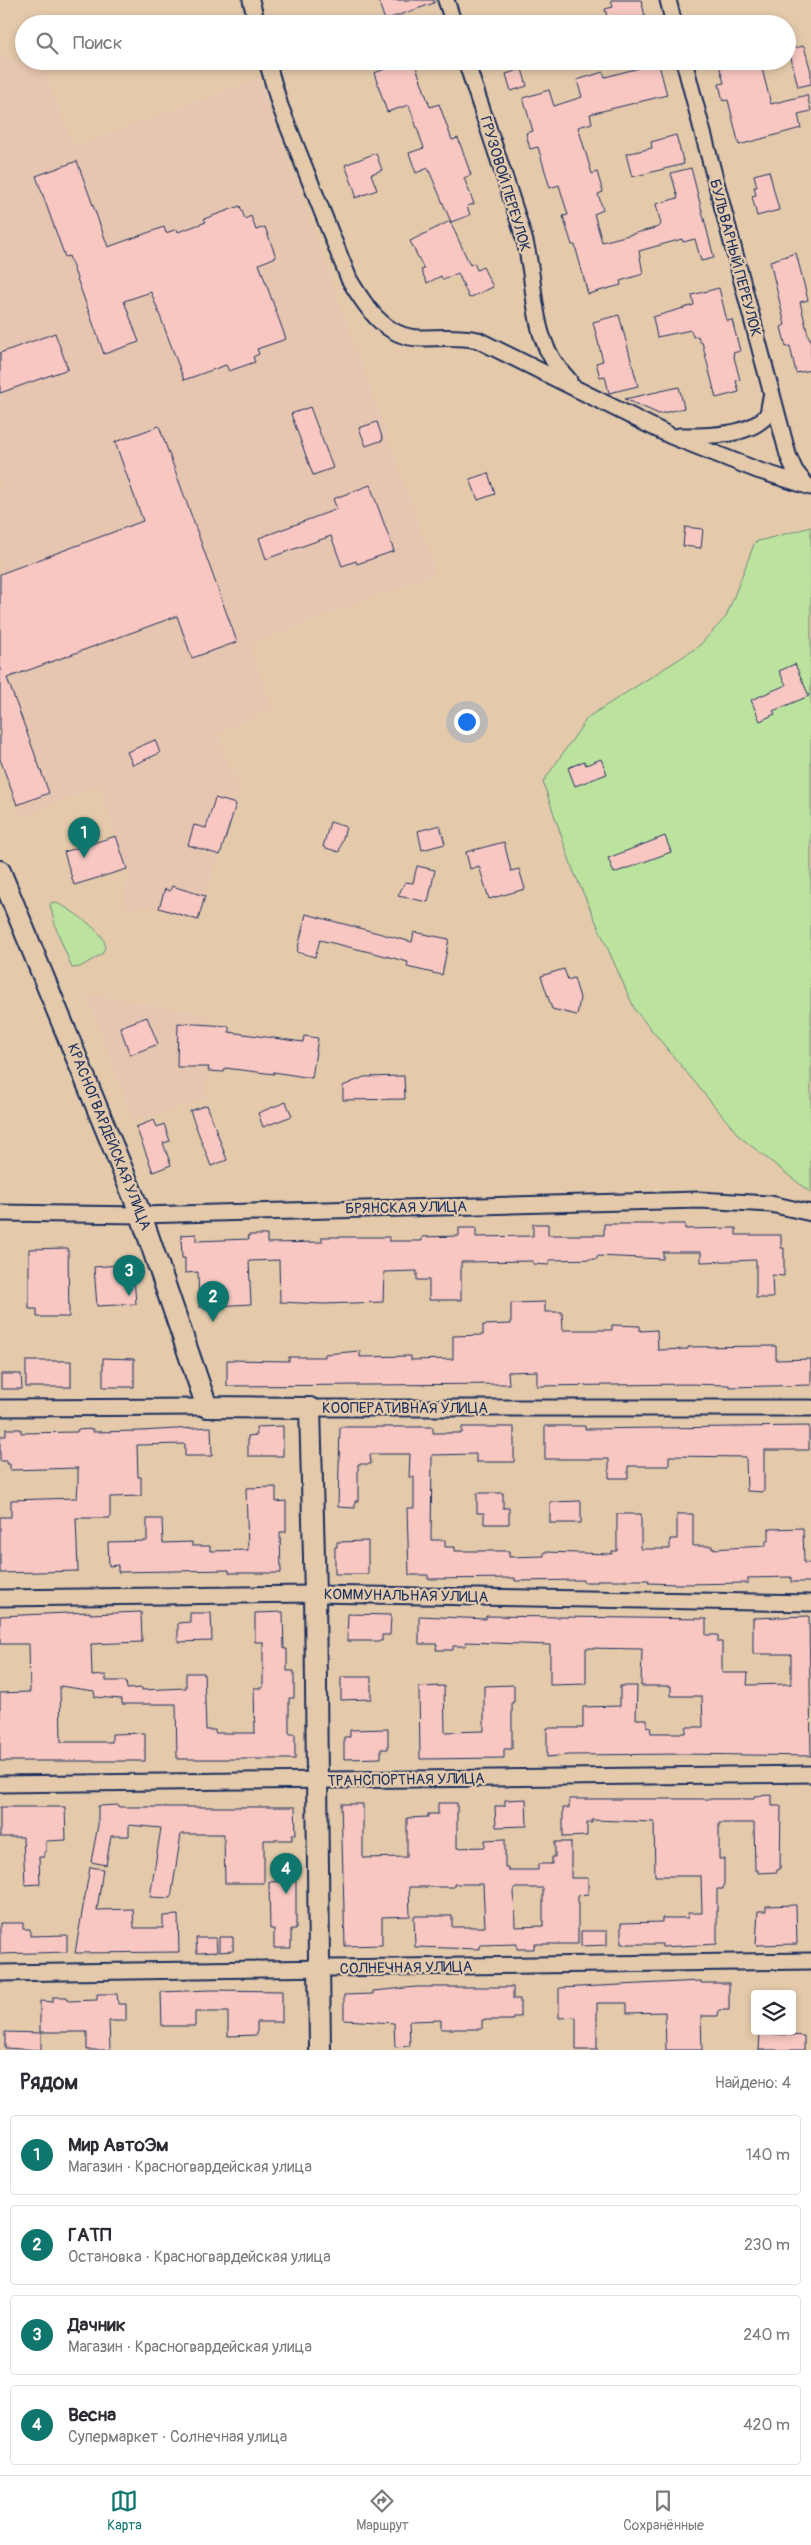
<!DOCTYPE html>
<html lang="ru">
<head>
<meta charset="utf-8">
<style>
  body { margin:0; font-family:Pangolin,sans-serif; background:#f7f7f7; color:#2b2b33 }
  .controls { position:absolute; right:15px; bottom:15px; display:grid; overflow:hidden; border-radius:5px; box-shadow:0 2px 8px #0003 }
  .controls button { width:45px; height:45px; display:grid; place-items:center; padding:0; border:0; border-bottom:1px solid #e1e1e2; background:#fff; color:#2b2b33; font:25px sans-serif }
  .you { position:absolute; left:466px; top:721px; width:18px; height:18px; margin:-12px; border:4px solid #fff; border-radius:50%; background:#1a73e8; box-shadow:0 0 0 8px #1a73e833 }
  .badge { display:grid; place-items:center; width:32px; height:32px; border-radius:50%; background:#0f766e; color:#fff; font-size:16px; font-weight:700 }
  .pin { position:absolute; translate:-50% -41px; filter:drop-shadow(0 1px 2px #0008) }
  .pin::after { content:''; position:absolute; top:26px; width:18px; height:15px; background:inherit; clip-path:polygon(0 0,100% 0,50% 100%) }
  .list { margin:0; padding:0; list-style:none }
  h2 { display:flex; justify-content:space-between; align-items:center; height:65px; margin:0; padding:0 20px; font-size:21px }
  h2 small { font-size:16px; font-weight:400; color:#7c7c81 }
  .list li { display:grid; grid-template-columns:32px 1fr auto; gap:15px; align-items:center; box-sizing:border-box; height:80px; margin:0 10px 10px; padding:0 10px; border:1px solid #e1e1e2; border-radius:5px }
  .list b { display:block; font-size:19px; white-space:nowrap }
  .list p { margin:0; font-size:16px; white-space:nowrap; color:#7c7c81 }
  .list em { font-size:16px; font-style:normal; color:#7c7c81 }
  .icon { flex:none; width:28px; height:28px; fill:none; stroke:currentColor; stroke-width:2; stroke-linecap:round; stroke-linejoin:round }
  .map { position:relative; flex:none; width:811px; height:2050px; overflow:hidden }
  .search { position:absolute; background:#fff; box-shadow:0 2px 8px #0003; left:15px; right:15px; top:15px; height:55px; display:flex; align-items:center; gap:12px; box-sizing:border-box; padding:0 18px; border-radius:28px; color:#7c7c81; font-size:19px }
  .sheet { height:425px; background:#fff }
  nav { display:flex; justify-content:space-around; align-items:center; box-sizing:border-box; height:70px; border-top:1px solid #e1e1e2; background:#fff; font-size:14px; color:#7c7c81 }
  nav a { display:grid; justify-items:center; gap:2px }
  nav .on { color:#0f766e }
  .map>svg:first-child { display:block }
  .built { fill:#e6c6b0 }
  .green { fill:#bce39e; stroke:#6c897e }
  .building { fill:#f8c7c1; stroke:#1b2f5e; fill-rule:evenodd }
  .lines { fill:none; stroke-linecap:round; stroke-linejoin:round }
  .minor-casing { stroke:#1b2f5e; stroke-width:19 }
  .tertiary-casing { stroke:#1b2f5e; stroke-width:24 }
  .minor { stroke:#e4caab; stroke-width:15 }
  .tertiary { stroke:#e4caab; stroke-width:20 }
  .labels { text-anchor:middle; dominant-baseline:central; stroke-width:4.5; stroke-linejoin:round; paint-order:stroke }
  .street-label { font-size:15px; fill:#1b2f5e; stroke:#e4caab }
</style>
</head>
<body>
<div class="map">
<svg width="811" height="2050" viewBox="0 0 811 2050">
  <rect width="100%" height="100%" fill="#e4caab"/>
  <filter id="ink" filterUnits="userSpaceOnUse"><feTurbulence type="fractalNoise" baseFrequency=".02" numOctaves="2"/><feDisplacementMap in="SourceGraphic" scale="10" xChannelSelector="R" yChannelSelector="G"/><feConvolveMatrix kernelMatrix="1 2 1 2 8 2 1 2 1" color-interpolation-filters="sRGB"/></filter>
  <g filter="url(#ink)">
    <path class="built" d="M0,56L45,72L74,146L259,78L437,573L250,645L273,708L217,734L241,790L198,920L159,908H121L128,875L99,785L22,819L0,759Z
      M86,993L206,1015L211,1023L206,1099L144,1119L140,1117L133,1120Z"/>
    <path class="green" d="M811,527V1193L740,1137L635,1010L573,870L543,782L588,717L698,647L726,617L755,542Z
      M52,902C63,903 99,929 103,939C106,944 105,949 102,954L80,967L72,968L56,928L50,905Z"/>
    <path class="building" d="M378,0H434V3L385,20Z
      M611,0H641L647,24H609L605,9L613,7Z
      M804,46L811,72V84L798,87L789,49Z
      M389,61H414L430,107L439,104L452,140L458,138L471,175L464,178L474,204L467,206L470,215L451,222L428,168L416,173L409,153L424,148L409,105L387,112L374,73L391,67Z
      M638,61H658L667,95L590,114L592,123L578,127L592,174L597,172L603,192L598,194L603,210L594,214L602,242L659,227L661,224L656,204L678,198L671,173L691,168L714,258L701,261L695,239L683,242L682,239L639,251L643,274L620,281L621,285L588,294L575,245H572L563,216L568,215L559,185L550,188L538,147L530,149L526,133L533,131L523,98L549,90L554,106L582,97L577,80L603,72L605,77L639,68Z
      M718,61H760L771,104L807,95L811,111L798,114L801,128L739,145L728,100L723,101L719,84L724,83Z
      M522,69L527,86L511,91L506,74Z
      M676,135L684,164L632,177L626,154L652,148L651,142Z
      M376,153L382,170L371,174L377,190L355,198V191L345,165Z
      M77,161L108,247L164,227L166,233L177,229L178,232L206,222L204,219L240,206L245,219L251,216L256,230L265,227L276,257L259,264L286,339L257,349L259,354L253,357L255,362L229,371L226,365L184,380L151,292L124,301L139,342L104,354L69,256L65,257L36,176Z
      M769,171L779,210L757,216L752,196L756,195L754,187H757L754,175Z
      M450,221L470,265L474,263L477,270L483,267L493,287L469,298L458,273L443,280L441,276L427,283L421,270L424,269L410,241Z
      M796,253L808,300L800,302L809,339L811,338V370L796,373L790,346L786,347L781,327L785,325L770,261Z
      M719,288L727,321L732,320L740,351L733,353L740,380L736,381L739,392L716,398L702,342H700L698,336L693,337L691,330L657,337L653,317L694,305L692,295Z
      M619,315L638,386L609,393L605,376L600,377L596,363L603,361L593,322Z
      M55,333L68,369L0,393V353Z
      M679,387L684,408L659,414L625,399Z
      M310,407L333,468L313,475L291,414Z
      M377,422L383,440L366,446L359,428Z
      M159,426L237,642L192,658L177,616L7,678L49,793L17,805L0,759V574L143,521L115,442Z
      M488,473L495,494L478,500L470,479Z
      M370,485L394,551L357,564L356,561L342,566L331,536L266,559L259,538L337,509L333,499Z
      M685,527L703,529L701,548L683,546Z
      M795,664L809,696L773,711L775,714L760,721L751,700L786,685L779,671Z
      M155,740L160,753L133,765L127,752Z
      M601,759L607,774L575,786L568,768L584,761L586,765Z
      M215,798L236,804L220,855L188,845L194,825L206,828Z
      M330,822L346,827L339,852L323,847Z
      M440,825L445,844L422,850L418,831Z
      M116,836L127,869L74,885L64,852Z
      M665,836L671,852L614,873L608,858Z
      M504,842L511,871L519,869L525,889L489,899L479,866L470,869L466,852Z
      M417,866L435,870L428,902L398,896L405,882L413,883Z
      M172,886L205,896L198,920L159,908L165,889L170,891Z
      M306,914L412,942L414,932L449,939L442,975L407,967L408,962L382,955L320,940L315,957L297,952Z
      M564,969L568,980L574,978L580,998L577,1015L552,1009L541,976Z
      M147,1017L158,1044L130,1055L120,1027Z
      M178,1023L229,1026V1032L303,1042L304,1036L318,1038L312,1078L273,1072L274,1074L225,1068L224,1072L208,1071L209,1067H177Z
      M404,1076L405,1099L343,1100V1086L364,1077Z
      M286,1102L292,1116L263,1127L258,1113Z
      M207,1105L227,1160L211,1166L190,1111Z
      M154,1120L157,1127L164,1124L170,1141L163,1143L171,1165L153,1172L136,1127Z
      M533,1224H548V1235H604V1224H685V1229L736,1228V1235H781V1248H784V1276L772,1275L773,1298H756V1260L701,1262V1252H663V1259L597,1256V1259L549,1260V1265L533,1264V1261L461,1262V1300H429V1280H417V1271L384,1272L383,1302L323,1304L280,1302L279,1260L249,1261L251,1304L199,1307L198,1272L185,1273V1258H182L181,1235L196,1234V1241L249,1239L248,1235H267V1243L322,1242V1237H389V1241H422V1237L459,1236V1228H476V1237L533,1236Z
      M68,1248L69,1317H37V1309H29V1249Z
      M133,1264L136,1304L97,1306L94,1267Z
      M545,1302V1312H562L563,1330H612V1325L640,1326V1331L657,1330L658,1350L688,1349V1347L776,1346V1360L811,1359V1385L729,1387V1385L688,1384L537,1386V1371L508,1372L509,1384L227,1386V1360L289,1361V1357H325V1354L360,1351V1357L411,1356V1360L453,1359V1336L483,1335V1325L511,1324V1303Z
      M103,1358L134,1359V1387H103Z
      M26,1361H71V1387H26Z
      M1,1374H21L22,1389H1Z
      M283,1426V1456H248V1436L257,1435L256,1427Z
      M545,1426H585V1429L809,1426V1450H764V1492L747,1491L746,1457L669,1456V1466H628V1478H609V1459H545Z
      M211,1427L212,1456H185V1444L137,1445L138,1477H141V1496L110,1497V1518H76L78,1571L0,1573V1517H11V1500L77,1498L78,1484V1468L10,1470V1464H7V1461H0V1436H6V1429H21V1433L77,1432V1430L93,1429V1432L141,1431Z
      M340,1427H433V1433H462V1427H514V1462H476V1454L432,1455L431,1540H445V1547H455V1551H509V1557L544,1556V1552L612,1554V1551H617V1514H641V1549H670V1539H677V1514H693V1546H712V1549L766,1546V1541L769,1540V1529L803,1528L804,1563H811V1582H791V1577L748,1578V1583L678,1584L648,1583L649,1580H598V1582H583V1580L515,1581V1578L428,1579V1575H409L407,1508H414V1477H409L410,1454H370L371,1464H358V1501H355V1508L338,1507Z
      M276,1487V1502L286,1501V1532H280L281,1573H229V1570L118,1572V1565L109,1566L108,1542L147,1541V1519H162L163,1543L192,1542V1546H210V1551L248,1550L246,1488Z
      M477,1493H503V1508H509V1524H484V1513H477Z
      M581,1501V1523H550V1502Z
      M368,1541V1574H335V1547H337V1542Z
      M90,1612V1614L141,1612L142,1642L91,1644L92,1676L106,1675V1681H126L127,1689L142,1688V1690L186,1688V1673H204L206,1730H215V1733H255L254,1688H263V1642H255V1613L283,1612L284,1649H287V1671H294V1698H289V1734H295V1759H177L176,1704H122V1699L95,1697L94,1691L60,1686L61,1742H112V1734L145,1733V1761H0V1693L30,1692L29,1644H0V1616Z
      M190,1613H211L212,1641L178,1642V1623L190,1622Z
      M348,1614L391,1615L390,1635H382V1641H347Z
      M419,1616L486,1619V1616L706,1619V1635H718V1642H722V1673H748L747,1685L791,1684V1654H753V1618L809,1616L811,1756L686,1754L568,1755L547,1757V1728H583V1707L620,1706V1686H637L636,1719H647V1727H650L651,1733H686V1727H703L702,1696H671V1686H641L642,1649L586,1648V1684L550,1685V1645L466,1642V1646H453V1650H436L437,1644H419Z
      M341,1677H371V1699L341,1700Z
      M514,1685V1702H512V1749H504V1758L420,1759L419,1687L444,1686L445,1732L484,1731V1686Z
      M388,1729V1749H381V1758L344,1759V1737H350V1730Z
      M772,1795V1806H781L780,1869L777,1870V1872L758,1873V1870H755L754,1823H719V1859H724V1883L723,1889H717V1944L662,1947V1944H621V1923L662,1922V1918H688V1913H702L701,1876H655L654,1822L592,1820V1823H587V1836L563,1837V1808H569V1799H754V1796Z
      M526,1799L527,1826L496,1827L495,1806H505V1800Z
      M438,1803H457V1848L485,1847V1840L505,1839V1867H508V1870H538V1864H552V1857H555V1842H571V1878H588V1894L578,1895V1944H534V1949H517V1944L480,1945V1949L415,1947L414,1916H452V1927H485L483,1884H454V1887H409L410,1916L382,1917V1945L345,1946L341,1804H363V1858L407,1857V1818L428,1817V1814H438ZM514,1888H543V1926L515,1927Z
      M119,1805V1807H295L296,1834H292V1840H264V1883H225L224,1834H181L171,1898L150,1897L161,1828L129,1825V1836H111L106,1865L91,1862L98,1825V1806Z
      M0,1807H65L66,1840L46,1841V1852H44V1857H39L40,1884L25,1885L23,1837H0Z
      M90,1867L103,1869L97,1910L133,1909L134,1928H163V1916L178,1915L179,1952L75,1953Z
      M296,1881V1929H291V1948H274V1929H270L269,1882Z
      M796,1905L797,1944L756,1945L758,1911H766V1906Z
      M0,1923H23V1929H30V1936L67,1935V1952L0,1954Z
      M581,1931H607V1945L581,1946Z
      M219,1937H233V1951L219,1952Z
      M196,1938H216L217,1952L197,1953Z
      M701,1981V1983H729V2010H719L718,2016H701L702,2050H666L665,2012L627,2013V2003H597V2050H576V2017L559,2018V1988Z
      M417,1987H513V1999H520V2017H513V2020H482V2029H441V2020L409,2021L410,2046L395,2047L394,2023L344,2020V1995L373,1994V1991Z
      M211,1990L282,1991V2022H257V2035L228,2036V2012H195V2026H162L161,1992Z
      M97,1994H117L118,2004H126V2021H109L110,2050H87V2032H40V2001L53,2002V1997H67L68,2001L97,2000Z
      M5,2032L41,2033V2050L5,2048Z
      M760,2033L804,2036V2050H759Z"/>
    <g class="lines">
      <g class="minor-casing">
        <path id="minor" d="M251,0L257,24
          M446,0L454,24
          M668,0L674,24
          M267,61L280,106L349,279C365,306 385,338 420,338C440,338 459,336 478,340L671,436L757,470L811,487
          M466,61C485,120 506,179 524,238C539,289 527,339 569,380
          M684,61L788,455L795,471L807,486
          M679,436C705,436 750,437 768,414L771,397
          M0,1213L141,1215L699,1200L771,1204L811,1213
          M0,1408L207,1407
          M310,1408H811
          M0,1598L315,1594L811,1603
          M0,1784L811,1774
          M0,1973L811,1961"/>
      </g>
      <g class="tertiary-casing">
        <path id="tertiary" d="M0,871L141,1215L207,1407L310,1408L315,1594L320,2050"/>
      </g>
      <use href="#minor" class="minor"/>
      <use href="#tertiary" class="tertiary"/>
    </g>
  </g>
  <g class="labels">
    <g class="street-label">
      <text transform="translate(505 184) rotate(73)">ГРУЗОВОЙ ПЕРЕУЛОК</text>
      <text transform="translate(735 258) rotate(75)">БУЛЬВАРНЫЙ ПЕРЕУЛОК</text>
      <text transform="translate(109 1137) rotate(68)">КРАСНОГВАРДЕЙСКАЯ УЛИЦА</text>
      <text transform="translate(406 1208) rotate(-1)">БРЯНСКАЯ УЛИЦА</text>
      <text x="405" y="1408">КООПЕРАТИВНАЯ УЛИЦА</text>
      <text transform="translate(406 1596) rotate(1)">КОММУНАЛЬНАЯ УЛИЦА</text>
      <text transform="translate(406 1780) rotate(-1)">ТРАНСПОРТНАЯ УЛИЦА</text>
      <text transform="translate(406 1968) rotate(-1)">СОЛНЕЧНАЯ УЛИЦА</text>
    </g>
  </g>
</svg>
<div class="controls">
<button><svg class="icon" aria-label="layers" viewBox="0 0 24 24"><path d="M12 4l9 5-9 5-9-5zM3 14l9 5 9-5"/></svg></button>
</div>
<div class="you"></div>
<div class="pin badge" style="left:84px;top:858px">1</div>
<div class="pin badge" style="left:213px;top:1322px">2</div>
<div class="pin badge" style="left:129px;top:1296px">3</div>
<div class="pin badge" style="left:286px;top:1894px">4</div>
<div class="search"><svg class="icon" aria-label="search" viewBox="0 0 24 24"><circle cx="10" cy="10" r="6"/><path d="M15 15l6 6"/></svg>Поиск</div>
</div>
<section class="sheet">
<h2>Рядом<small>Найдено: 4</small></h2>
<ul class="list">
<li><span class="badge">1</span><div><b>Мир АвтоЭм</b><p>Магазин · Красногвардейская улица</p></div><em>140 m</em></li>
<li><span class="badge">2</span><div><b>ГАТП</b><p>Остановка · Красногвардейская улица</p></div><em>230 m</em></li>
<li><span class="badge">3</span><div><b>Дачник</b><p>Магазин · Красногвардейская улица</p></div><em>240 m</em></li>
<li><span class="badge">4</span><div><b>Весна</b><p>Супермаркет · Солнечная улица</p></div><em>420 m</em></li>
</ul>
</section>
<nav>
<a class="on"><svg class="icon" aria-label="map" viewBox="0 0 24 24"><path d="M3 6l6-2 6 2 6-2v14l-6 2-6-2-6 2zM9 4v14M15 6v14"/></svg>Карта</a>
<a><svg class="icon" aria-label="directions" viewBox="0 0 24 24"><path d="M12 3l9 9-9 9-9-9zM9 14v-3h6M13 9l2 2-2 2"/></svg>Маршрут</a>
<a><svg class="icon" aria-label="saved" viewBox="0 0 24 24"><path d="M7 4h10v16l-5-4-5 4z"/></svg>Сохранённые</a>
</nav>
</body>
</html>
